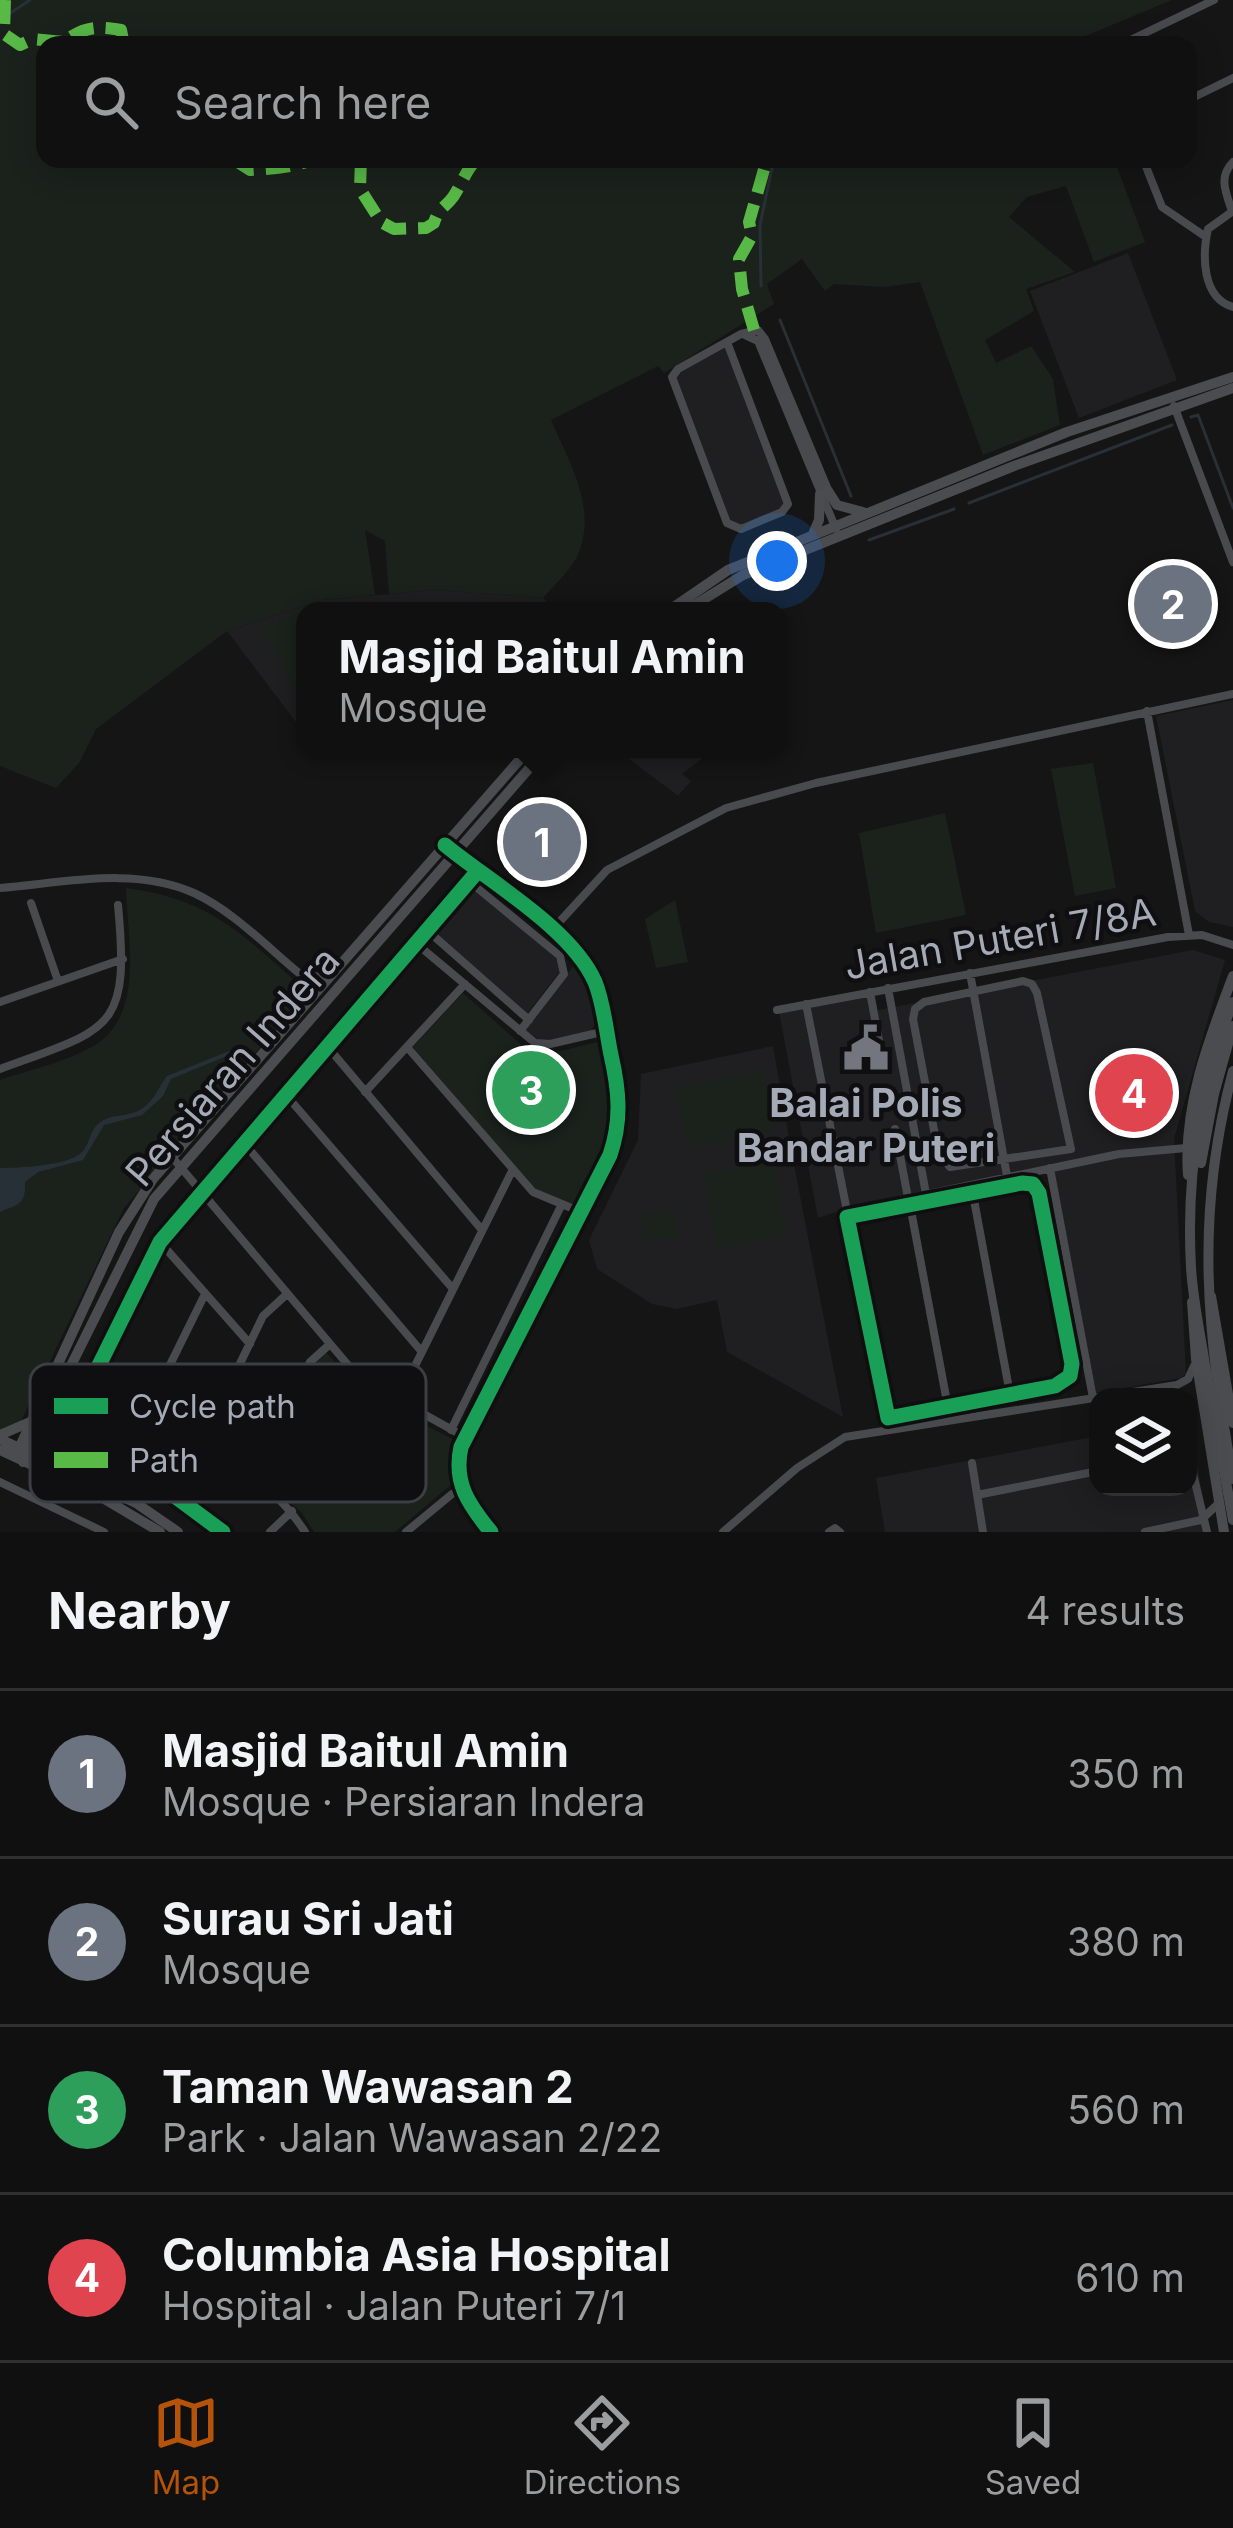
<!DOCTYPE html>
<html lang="en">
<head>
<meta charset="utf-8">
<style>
  body { margin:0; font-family:Inter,sans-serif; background:#191919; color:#f1f3f6 }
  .controls { position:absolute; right:36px; bottom:36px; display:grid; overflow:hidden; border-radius:24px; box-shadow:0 6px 30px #0003 }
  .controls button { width:108px; height:108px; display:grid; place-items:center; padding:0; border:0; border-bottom:3px solid #303030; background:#101010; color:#f1f3f6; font:60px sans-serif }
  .you { position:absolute; left:777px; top:561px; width:42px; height:42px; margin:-30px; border:9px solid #fff; border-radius:50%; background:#1a73e8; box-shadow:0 0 0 18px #1a73e833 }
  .badge { display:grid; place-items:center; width:78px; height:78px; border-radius:50%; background:#b45309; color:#fff; font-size:39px; font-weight:700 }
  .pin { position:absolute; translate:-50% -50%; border:6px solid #fff; box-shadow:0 3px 12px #0006 }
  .popup { position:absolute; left:296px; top:602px; width:492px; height:156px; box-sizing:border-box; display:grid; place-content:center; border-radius:24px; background:#101010; filter:drop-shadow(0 3px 9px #0005); font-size:39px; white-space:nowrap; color:#9c9d9f }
  .popup b { font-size:45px; color:#f1f3f6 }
  .popup::after { content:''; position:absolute; left:50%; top:100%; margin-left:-24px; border:24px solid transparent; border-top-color:#101010 }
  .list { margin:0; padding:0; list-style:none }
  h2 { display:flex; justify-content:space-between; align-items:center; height:156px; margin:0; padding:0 48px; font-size:51px }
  h2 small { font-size:39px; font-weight:400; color:#9c9d9f }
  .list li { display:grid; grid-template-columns:78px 1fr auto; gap:36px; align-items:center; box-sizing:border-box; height:168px; padding:0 48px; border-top:3px solid #303030 }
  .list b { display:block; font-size:45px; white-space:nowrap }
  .list p { margin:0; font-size:39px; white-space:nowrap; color:#9c9d9f }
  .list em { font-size:39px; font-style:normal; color:#9c9d9f }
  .icon { flex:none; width:66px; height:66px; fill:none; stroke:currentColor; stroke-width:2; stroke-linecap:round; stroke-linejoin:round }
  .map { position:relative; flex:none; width:1233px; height:1532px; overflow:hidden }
  .search { position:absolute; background:#101010; box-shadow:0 6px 30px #0003; left:36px; right:36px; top:36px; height:132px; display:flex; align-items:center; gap:30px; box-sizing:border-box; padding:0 42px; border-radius:24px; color:#9c9d9f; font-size:45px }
  .sheet { height:828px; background:#101010 }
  nav { display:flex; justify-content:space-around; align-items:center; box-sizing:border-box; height:168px; border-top:3px solid #303030; background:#101010; font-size:33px; color:#9c9d9f }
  nav a { display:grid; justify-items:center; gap:6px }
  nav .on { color:#b45309 }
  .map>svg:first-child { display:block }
  .built { fill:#1f1f21 }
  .green { fill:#1b221c }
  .water { fill:#283037 }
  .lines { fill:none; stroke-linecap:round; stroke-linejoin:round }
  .stream { stroke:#283037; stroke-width:3 }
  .minor { stroke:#494a4e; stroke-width:8 }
  .major { stroke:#4b4c50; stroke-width:10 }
  .major-bridge { stroke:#4b4c50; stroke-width:10 }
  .quiet { stroke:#58b947; stroke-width:12; stroke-dasharray:24 12; stroke-linecap:butt }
  .cycleway-casing { stroke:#0f0f11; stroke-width:22 }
  .cycleway { stroke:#1a9f57; stroke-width:15 }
  .labels { text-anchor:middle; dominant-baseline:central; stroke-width:9; stroke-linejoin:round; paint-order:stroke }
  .street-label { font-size:39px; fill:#a5aab7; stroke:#0f0f11 }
  .poi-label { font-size:39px; font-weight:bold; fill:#a5aab7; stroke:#0f0f11 }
  .key { fill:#0f0f11; stroke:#3c3e43; stroke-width:3 }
  .key-label { font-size:33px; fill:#a5aab7 }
</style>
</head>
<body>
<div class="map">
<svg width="1233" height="1532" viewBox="0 0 1233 1532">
  <rect width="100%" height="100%" fill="#151515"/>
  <path class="built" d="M1128,253L1177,380L1079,418L1030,291Z
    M725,346L785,501L782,509L740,525L730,521L675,379L677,374Z
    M435,590L543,598L557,611H305V734L227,631L322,600Z
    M1233,700V927L1209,922L1195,911L1156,716Z
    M616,749H714L682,774L691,781L678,796Z
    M471,887L559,959L563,967L527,1014L433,933Z
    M1193,950L1225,960L1174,1139L1186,1374L1181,1378L1096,1393L1053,1164L845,1209L818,1218L779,1012L869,994L873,1011Z
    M574,965L589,990L597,1022L590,1032L547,1042L534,1040L524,1031Z
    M773,1046L790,1144L843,1417L727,1352L717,1300L677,1309L652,1304L597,1269L589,1240L638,1140L641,1074Z
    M1189,1419L1209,1532H885L876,1478L1098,1436V1487H1188Z"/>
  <path class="green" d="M0,0H1172L1071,42L1072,45H45V159H1114L1145,242L1094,262L1066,186L1027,197L1009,217L1075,272L1026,289L1034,311L985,340L996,363L1031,346L1053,379L1060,425L983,455L920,282L884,287L834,284L825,291L802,259L767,284L774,304L664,373L658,366L551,420C568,460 597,506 579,552C573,568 555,584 543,598L435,590L389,594L385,541L365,530L375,595L322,600L227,631L96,729L79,763L56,788L0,766Z
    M305,611V702L259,628Z
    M1093,763L1116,888L1075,896L1051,769Z
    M945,813L966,915L876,933L859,833Z
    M126,888C209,899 238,931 299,984L302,998L124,1208L21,1421L0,1429V1080C29,1070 61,1063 88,1049C147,1020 127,940 126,888Z
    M675,900L688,962L656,968L645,919Z
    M463,993L535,1057L602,1041C619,1120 612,1136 573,1206L535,1190L413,1047Z
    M764,1069L775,1131L688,1148L675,1088Z
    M773,1159L787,1235L717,1250L704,1174Z
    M674,1209L679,1236L645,1243L640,1215Z
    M326,1352L361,1392L456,1441L453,1483L395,1532H314L302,1513L261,1476L285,1432L298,1452L331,1425L304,1390L315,1364Z"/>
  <path class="water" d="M232,1050L234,1053L171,1079L163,1096L142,1115L104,1125L83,1160L38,1172L25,1182C26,1205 18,1204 0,1212V1168C18,1168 69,1166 82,1152C91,1143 89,1129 102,1121C113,1114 127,1117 138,1111C153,1104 158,1088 167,1076Z"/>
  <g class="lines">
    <path class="stream" d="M0,20L30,0
      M761,286L760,225L774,159
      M780,320L851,496
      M1191,417L1198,415L1233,508
      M969,503L1172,425
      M869,540L954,509"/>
    <path class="minor" d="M1120,45L1214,0
      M1188,100L1233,78
      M1143,159L1162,207L1206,237
      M1232,211C1226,193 1218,177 1233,162
      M1233,211L1208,229C1202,256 1202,298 1233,307
      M745,335L758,341L836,529
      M727,342L788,504L782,512L741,529L727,523L672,377L678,369L741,334L758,330L765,339L829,492
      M1174,406L1233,562
      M1147,711L1189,935
      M445,845C490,882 572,929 595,982C604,1004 606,1031 611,1055C619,1090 622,1120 610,1155L461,1447C453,1483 469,1505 491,1532
      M470,882L560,956L564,974L520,1031
      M0,888C62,883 135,866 194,893C235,912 270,950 305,978
      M31,903L58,981
      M552,930L607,870L726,808L816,783L1233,694
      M428,931L529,1020
      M418,945L535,1043L550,1044L606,1031
      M970,973L1007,1176
      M1023,981L1032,984L1037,993L1071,1149L950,1167L938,1151L913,1019L915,1009L924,1002Z
      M888,988L926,1194
      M870,992L882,1057
      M0,1002L123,959
      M806,1004L847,1211L1119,1154L1186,1148
      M777,1010L1168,937L1202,935L1233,945
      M327,1046L482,1230
      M407,1047L533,1192L581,1212
      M0,1069C111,1028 130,1032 118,905
      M365,1092L465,984
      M286,1095L453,1289
      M895,1129L908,1198
      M243,1142L422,1352
      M172,1157L359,1378L465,1437
      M1050,1168L1093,1398
      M1022,1183L1033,1184L1039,1193L1072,1364L1070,1376L1055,1386L888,1418L847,1217Z
      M972,1189L1010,1394
      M910,1205L950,1418
      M160,1242L250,1344
      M405,1386L513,1169
      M148,1411C204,1440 271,1477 305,1532
      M451,1430L561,1206
      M203,1440L263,1316L287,1294
      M1188,1453L1207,1532
      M972,1463L983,1532
      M121,1464L205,1294
      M253,1479L310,1362L330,1344
      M0,1482L104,1532
      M977,1495L1098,1471
      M223,1532L157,1483L76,1444L69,1437V1426L160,1242L477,872
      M270,1532L292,1511
      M406,1532L452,1494
      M723,1532L797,1468L845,1437L1177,1385L1188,1379L1194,1366
      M829,1532L835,1528L840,1532
      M1145,1532L1201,1520L1219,1503"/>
    <path class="major" d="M828,491L837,505L863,512
      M813,534L819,520L820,494
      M668,611L728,570L1067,432L1233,377
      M685,611L743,575L1014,466L1233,388
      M307,1003L304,977L328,978
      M1233,1071C1194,1216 1207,1334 1233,1479
      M1201,1163L1214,1094L1233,1026
      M1188,1175C1183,1106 1209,1039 1233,976
      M1211,1296L1233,1423
      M1192,1302L1196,1359L1224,1532
      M1207,1378C1202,1341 1193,1304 1191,1267C1186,1177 1200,1086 1233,1002
      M0,1435L30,1422
      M0,1439L136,1503L178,1532
      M0,1450L101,1497L160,1532
      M15,1457L119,1232L153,1179L529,749
      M23,1462L154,1199L546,749"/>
    <path class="major-bridge" d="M1207,1378L1233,1520"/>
    <path class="quiet" d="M5,0L4,34L20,45L33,39L64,42C84,26 98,26 121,30L124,45
      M233,159L250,170C270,169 296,167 315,159
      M361,159L360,189L381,222L394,229L426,228L434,223C438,208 445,208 453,197C462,184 465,171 477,159
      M754,330L742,289L739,259L752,236L749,222L767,159"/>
    <g class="cycleway-casing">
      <path id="cycleway" d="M445,845C490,882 572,929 595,982C604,1004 606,1031 611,1055C619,1090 622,1120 610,1155L461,1447C453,1483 469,1505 491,1532
        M1022,1183L1033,1184L1039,1193L1072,1364L1070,1376L1055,1386L888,1418L847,1217Z
        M223,1532L157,1483L76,1444L69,1437V1426L160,1242L477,872"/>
    </g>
    <use href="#cycleway" class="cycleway"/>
  </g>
  <defs>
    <g id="civic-bare" transform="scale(3.6)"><path d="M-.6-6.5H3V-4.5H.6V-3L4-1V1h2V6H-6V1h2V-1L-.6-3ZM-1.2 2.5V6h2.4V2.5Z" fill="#73767e" stroke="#0f0f11" stroke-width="2.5" paint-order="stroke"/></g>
  </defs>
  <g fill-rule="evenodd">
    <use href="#civic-bare" x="866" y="1048"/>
  </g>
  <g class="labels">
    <g class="street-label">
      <text transform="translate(1000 938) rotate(-10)">Jalan Puteri 7/8A</text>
      <text transform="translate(232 1066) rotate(-49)">Persiaran Indera</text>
    </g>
    <g class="poi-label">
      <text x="866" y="1102">Balai Polis<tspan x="866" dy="45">Bandar Puteri</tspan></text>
    </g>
  </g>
  <rect x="30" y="1364" width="396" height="138" rx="18" class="key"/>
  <rect x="54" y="1398" width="54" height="16" fill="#1a9f57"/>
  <rect x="54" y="1452" width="54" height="16" fill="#58b947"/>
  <g class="key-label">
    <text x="129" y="1418">Cycle path</text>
    <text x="129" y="1472">Path</text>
  </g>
</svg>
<div class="controls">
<button><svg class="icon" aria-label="layers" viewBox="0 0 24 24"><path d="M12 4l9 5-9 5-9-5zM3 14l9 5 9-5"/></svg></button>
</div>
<div class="you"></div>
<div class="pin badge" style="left:542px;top:842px;background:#6b7280">1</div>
<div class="popup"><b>Masjid Baitul Amin</b>Mosque</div>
<div class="pin badge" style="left:1173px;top:604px;background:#6b7280">2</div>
<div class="pin badge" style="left:531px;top:1090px;background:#2e9e5b">3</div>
<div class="pin badge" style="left:1134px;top:1093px;background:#e0444e">4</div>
<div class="search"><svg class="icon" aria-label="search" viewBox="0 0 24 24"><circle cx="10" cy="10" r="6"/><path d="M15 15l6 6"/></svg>Search here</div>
</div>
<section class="sheet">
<h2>Nearby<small>4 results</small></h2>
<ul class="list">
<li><span class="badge" style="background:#6b7280">1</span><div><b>Masjid Baitul Amin</b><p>Mosque · Persiaran Indera</p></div><em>350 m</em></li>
<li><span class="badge" style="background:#6b7280">2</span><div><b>Surau Sri Jati</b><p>Mosque</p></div><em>380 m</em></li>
<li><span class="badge" style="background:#2e9e5b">3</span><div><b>Taman Wawasan 2</b><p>Park · Jalan Wawasan 2/22</p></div><em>560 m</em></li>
<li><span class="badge" style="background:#e0444e">4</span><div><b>Columbia Asia Hospital</b><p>Hospital · Jalan Puteri 7/1</p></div><em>610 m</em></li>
</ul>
</section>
<nav>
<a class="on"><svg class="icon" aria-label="map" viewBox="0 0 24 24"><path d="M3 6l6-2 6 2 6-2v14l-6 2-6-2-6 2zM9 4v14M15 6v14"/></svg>Map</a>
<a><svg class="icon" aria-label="directions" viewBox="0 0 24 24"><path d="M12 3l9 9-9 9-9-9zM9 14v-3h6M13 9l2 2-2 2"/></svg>Directions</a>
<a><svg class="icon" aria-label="saved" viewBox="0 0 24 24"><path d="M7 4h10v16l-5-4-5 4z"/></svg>Saved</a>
</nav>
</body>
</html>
